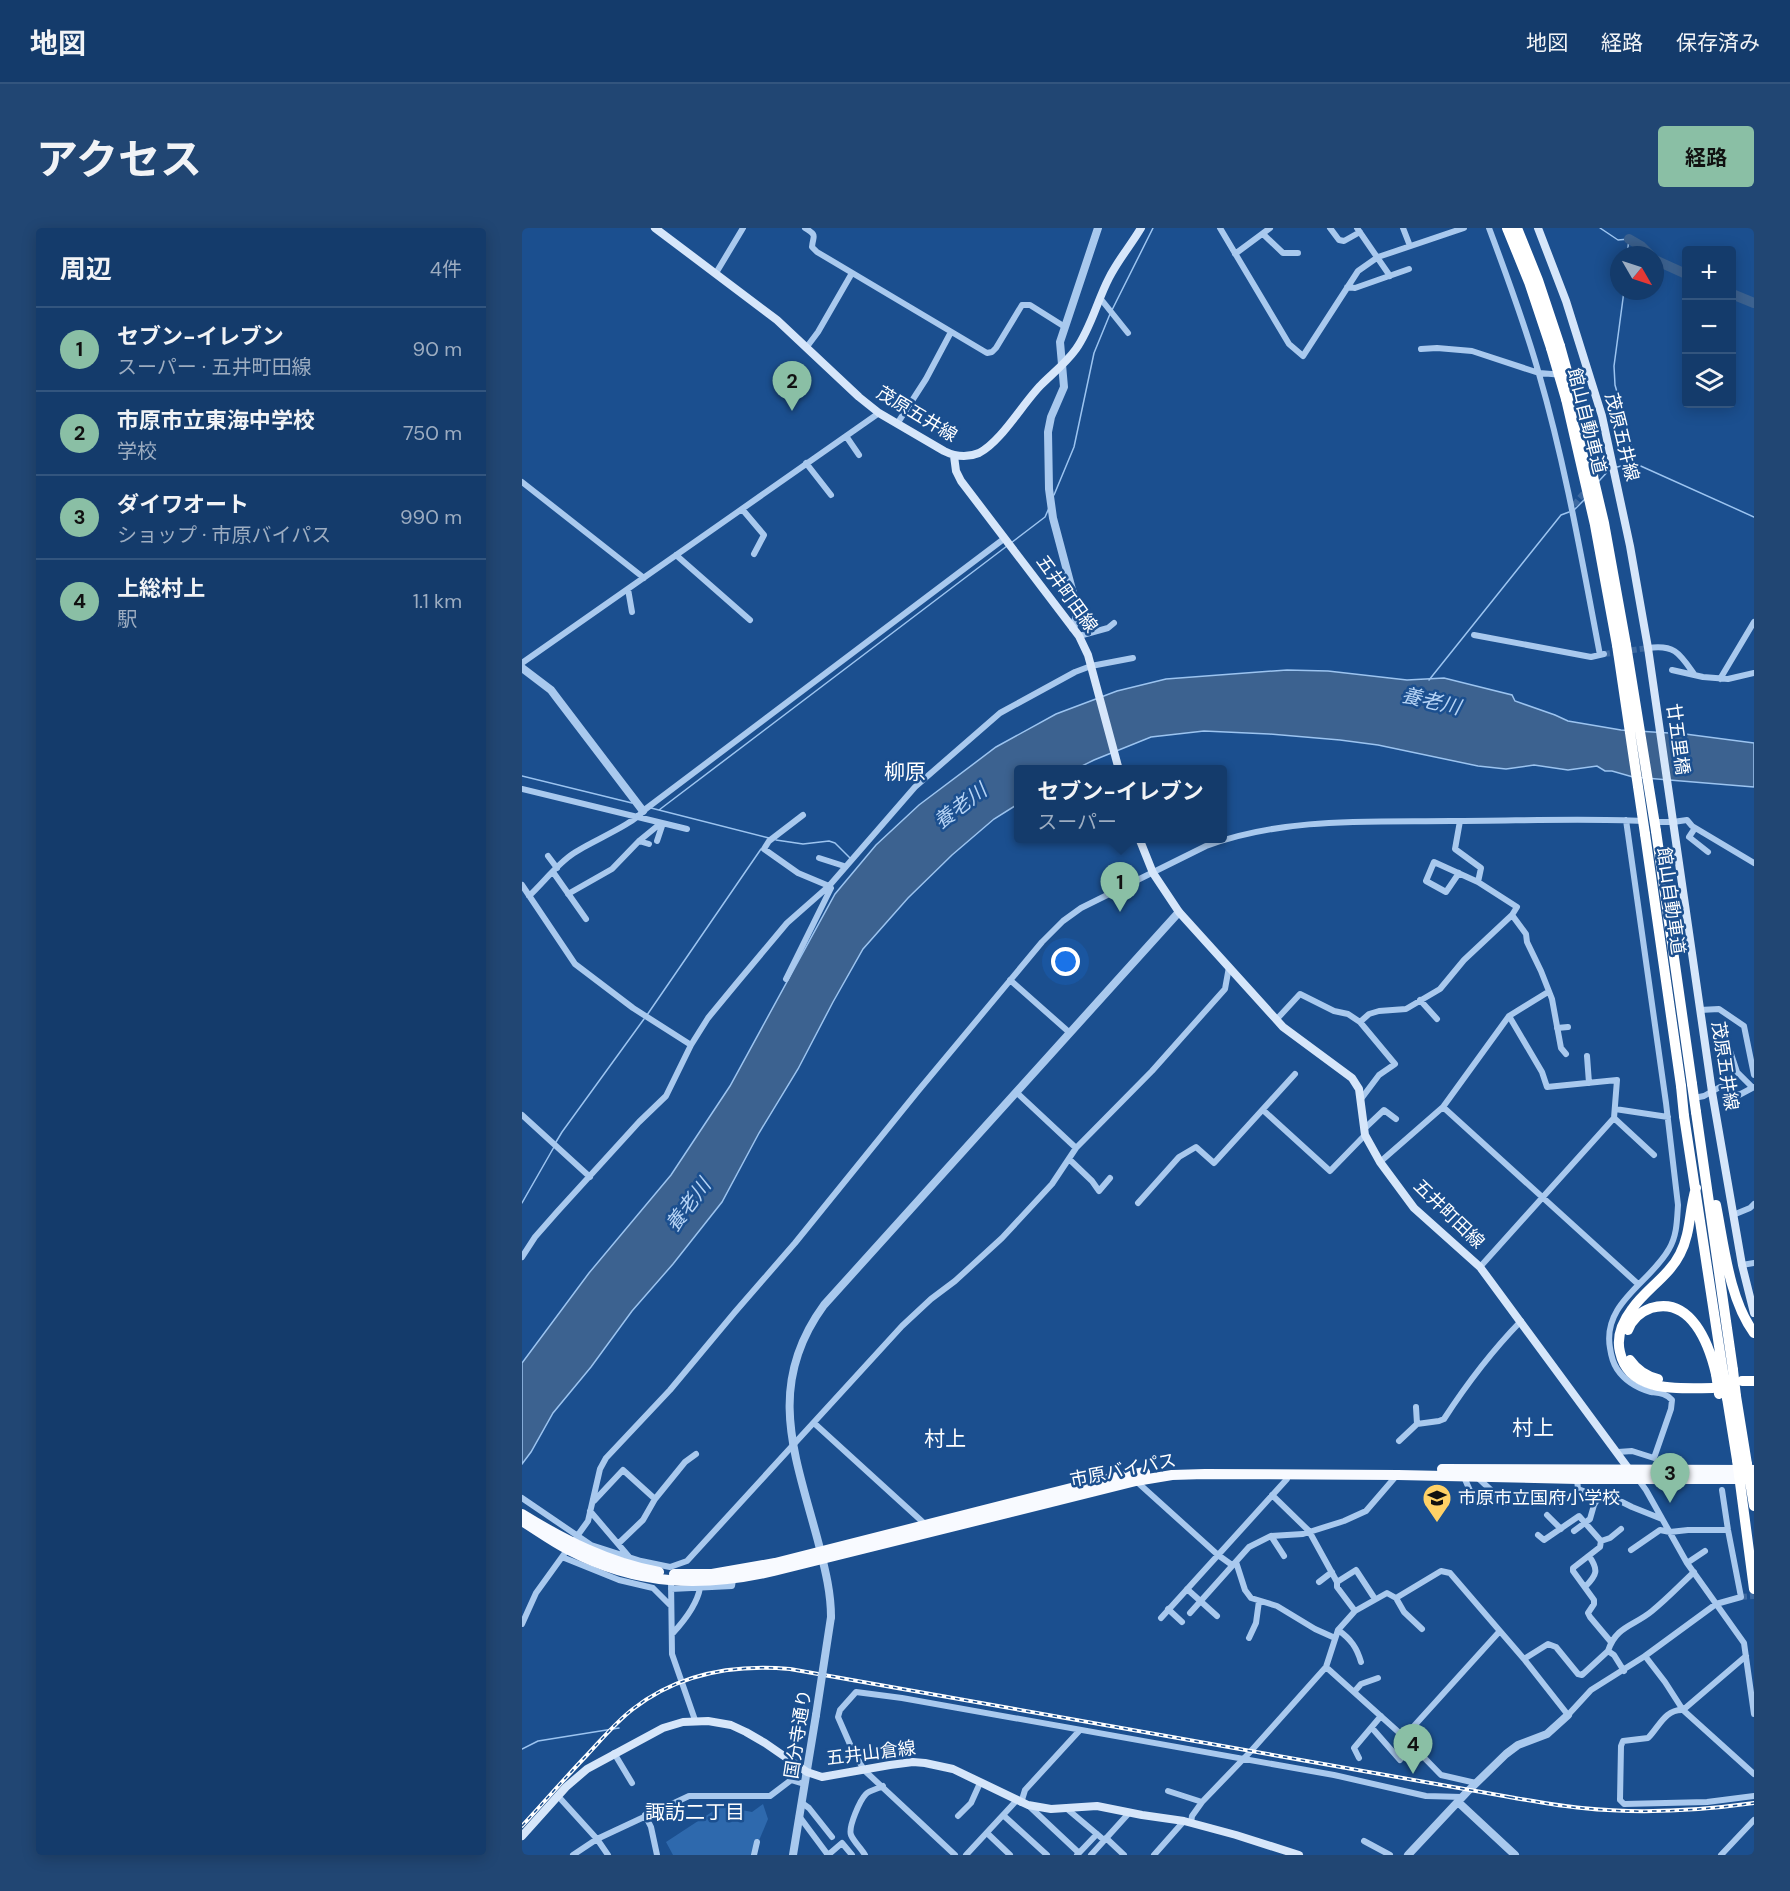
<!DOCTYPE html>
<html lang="ja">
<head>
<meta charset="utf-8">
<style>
  body { margin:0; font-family:"DM Sans","Noto Sans JP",sans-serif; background:#214673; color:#f1f3f6 }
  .controls { position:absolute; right:18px; top:18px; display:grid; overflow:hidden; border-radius:6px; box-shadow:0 3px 15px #0003 }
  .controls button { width:54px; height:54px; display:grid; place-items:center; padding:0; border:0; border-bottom:2px solid #33557e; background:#143b6b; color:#f1f3f6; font:30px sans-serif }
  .compass { position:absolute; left:1088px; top:18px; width:54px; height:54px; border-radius:50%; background:#143b6b; box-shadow:0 3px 15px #0003; rotate:129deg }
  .you { position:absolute; left:544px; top:734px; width:21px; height:21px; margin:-15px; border:4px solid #fff; border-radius:50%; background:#1a73e8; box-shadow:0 0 0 9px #1a73e833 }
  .badge { display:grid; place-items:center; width:39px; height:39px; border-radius:50%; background:#8abfa5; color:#111; font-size:20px; font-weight:700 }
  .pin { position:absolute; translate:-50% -50px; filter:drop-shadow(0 2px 3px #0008) }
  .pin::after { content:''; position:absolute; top:32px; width:21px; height:18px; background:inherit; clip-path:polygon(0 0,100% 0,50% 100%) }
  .popup { position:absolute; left:492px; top:537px; width:213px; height:78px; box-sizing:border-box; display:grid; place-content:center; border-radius:6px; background:#143b6b; filter:drop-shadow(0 2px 4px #0005); font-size:20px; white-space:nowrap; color:#9dadc1 }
  .popup b { font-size:22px; color:#f1f3f6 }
  .popup::after { content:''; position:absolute; left:50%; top:100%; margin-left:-12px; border:12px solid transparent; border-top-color:#143b6b }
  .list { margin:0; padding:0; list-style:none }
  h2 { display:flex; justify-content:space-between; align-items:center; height:78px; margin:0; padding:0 24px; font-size:26px }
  h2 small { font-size:20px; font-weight:400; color:#9dadc1 }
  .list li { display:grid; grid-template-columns:39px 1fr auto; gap:18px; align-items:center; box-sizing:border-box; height:84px; padding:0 24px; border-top:2px solid #33557e }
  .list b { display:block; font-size:22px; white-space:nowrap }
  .list p { margin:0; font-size:20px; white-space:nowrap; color:#9dadc1 }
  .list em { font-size:20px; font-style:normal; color:#9dadc1 }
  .icon { flex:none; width:33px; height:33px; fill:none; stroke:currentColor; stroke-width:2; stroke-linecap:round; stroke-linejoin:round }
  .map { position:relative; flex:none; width:1232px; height:1627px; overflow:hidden; border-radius:6px }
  header { display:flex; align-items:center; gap:36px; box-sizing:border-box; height:84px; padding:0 30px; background:#143b6b; border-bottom:2px solid #33557e }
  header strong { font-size:28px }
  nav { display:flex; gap:33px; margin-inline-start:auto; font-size:21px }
  .intro { display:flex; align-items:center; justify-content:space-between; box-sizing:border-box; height:144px; padding:0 36px }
  h1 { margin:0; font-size:42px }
  .button { padding:15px 27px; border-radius:6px; background:#8abfa5; color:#111; font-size:21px; font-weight:700 }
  main { display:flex; gap:36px; padding:0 36px }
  aside { flex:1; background:#143b6b; border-radius:6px; box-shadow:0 3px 15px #0003 }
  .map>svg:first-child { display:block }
  .green { fill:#2e69ad }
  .water { fill:#3c6290; stroke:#9cc4f0; stroke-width:1.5 }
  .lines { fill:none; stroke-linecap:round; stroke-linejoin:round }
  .stream { stroke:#9cc4f0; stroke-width:1.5 }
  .river { stroke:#3c6290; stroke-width:10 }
  .minor-tunnel { stroke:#3d69a0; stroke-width:6; stroke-dasharray:6 3; stroke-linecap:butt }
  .minor { stroke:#a9c9ee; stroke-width:6 }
  .tertiary { stroke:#a9c9ee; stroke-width:8 }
  .secondary { stroke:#d6e6fa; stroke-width:8 }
  .trunk { stroke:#f8faff; stroke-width:10 }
  .motorway { stroke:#fff; stroke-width:10 }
  .rail-casing { stroke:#fff; stroke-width:4 }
  .rail { stroke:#1b4f8f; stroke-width:1.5; stroke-dasharray:4.5; stroke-linecap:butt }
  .tertiary-bridge { stroke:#a9c9ee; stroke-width:8 }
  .motorway-bridge { stroke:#fff; stroke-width:10 }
  .labels { text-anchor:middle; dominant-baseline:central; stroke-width:5; stroke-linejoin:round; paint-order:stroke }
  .street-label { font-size:18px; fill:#fff; stroke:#1b4f8f }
  .poi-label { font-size:18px; fill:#fff; stroke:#1b4f8f; text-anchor:start }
  .water-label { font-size:20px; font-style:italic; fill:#b5d3f5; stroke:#1b4f8f }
  .neighbourhood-label { font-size:20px; fill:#fff; stroke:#1b4f8f }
  .quarter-label { font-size:21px; fill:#fff; stroke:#1b4f8f }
</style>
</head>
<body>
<header>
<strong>地図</strong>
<nav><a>地図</a><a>経路</a><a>保存済み</a></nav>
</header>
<div class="intro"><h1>アクセス</h1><a class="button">経路</a></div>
<main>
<aside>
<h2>周辺<small>4件</small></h2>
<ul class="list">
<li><span class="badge">1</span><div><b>セブン-イレブン</b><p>スーパー · 五井町田線</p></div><em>90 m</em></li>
<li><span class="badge">2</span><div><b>市原市立東海中学校</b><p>学校</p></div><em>750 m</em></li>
<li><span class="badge">3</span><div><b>ダイワオート</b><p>ショップ · 市原バイパス</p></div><em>990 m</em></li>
<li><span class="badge">4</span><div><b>上総村上</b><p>駅</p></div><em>1.1 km</em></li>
</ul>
</aside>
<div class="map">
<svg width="1232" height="1627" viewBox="0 0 1232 1627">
  <rect width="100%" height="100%" fill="#1b4f8f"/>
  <path class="green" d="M241,1576L246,1591L231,1627H151L144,1614L199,1578L230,1584Z"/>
  <path class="water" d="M765,442L806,443L885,452L922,450L990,467L993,473L1033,487L1046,493L1099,502L1163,506L1232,515V559L1111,549L1090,543H1083L1075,538L1046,542L1012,537L984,541L956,538L856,517L818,512L747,506L682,503L629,509L572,532L554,541L496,542V576L472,591L430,627L386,670L341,721L311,774L276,841L237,905L200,974L151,1036L110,1083L69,1139L31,1185L9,1224L0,1236V1135L67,1045L149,947L208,858L313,666L354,617L397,577L474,519L534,486L595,463L644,451Z"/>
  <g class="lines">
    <path class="stream" d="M1078,0L1096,12L1107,11L1105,27
      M1102,63L1092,138L1093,157L1107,206L1112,234
      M590,82L631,0
      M1095,239L1112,235L1232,289
      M1077,253L1088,241
      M532,267L552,219L572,125L588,86
      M1052,282L1063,271
      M489,315L523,289L527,280
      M907,452L1039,287L1047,284
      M0,548L110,575
      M129,580L247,610
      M137,582L485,318
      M254,612L281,616L307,613L313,615L329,631
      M125,787L239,621
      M34,914L40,904L122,791
      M0,975L32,919
      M0,1521L16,1513L97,1500"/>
    <path class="river" d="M1107,11L1119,18L1128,27
      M1133,32L1164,46
      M1210,66L1232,75"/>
    <path class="minor-tunnel" d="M1072,250L1083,236
      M1052,277L1065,261
      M1082,426L1126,420
      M1219,1369L1232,1368"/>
    <path class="minor" d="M283,0C296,8 291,7 290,19L295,24L465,125L470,124L474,120L500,77H508L543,99
      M698,0L767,116L781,128L836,43L856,29L942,0
      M808,0L817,12L822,13L838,4
      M835,0L868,48
      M881,0L888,18
      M967,0C985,48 1003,97 1017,146C1044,239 1060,333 1078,427
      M741,6L761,25H776
      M713,26L748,0
      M194,45L221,0
      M825,59L833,60L887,41
      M578,70L606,105
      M284,120L296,104L330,45
      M899,121L915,120L950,123L1017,145L1067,149
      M375,196L404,151L429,104
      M324,208L337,227
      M284,235L309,267
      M0,254L122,350
      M220,281L242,307L232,326
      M154,327L228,392
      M106,361L110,384
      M952,407L1069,429L1082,426
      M557,408L586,400L592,395
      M1126,420C1153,416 1158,426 1172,446
      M0,435L357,185
      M1150,442L1181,449L1206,451L1232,445
      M1198,451L1232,394
      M0,561L165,601
      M281,587L247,613L242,621L276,645L307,658
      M938,593L933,621L959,640L956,654
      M1132,594H1151L1165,592L1170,598L1232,635
      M1173,600L1167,609L1186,624
      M117,613L127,616
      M135,613L141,595
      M26,628L35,640
      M297,630L322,638
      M31,644L64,691
      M937,645L924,664L904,653L912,634L956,654L995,679L990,687
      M0,657L53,736L111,780L169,817
      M46,666L90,641L117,613L139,595
      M7,668C22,654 35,636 52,625C68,614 112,596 121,583L483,310
      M264,751L309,660L307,658
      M488,752L548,805
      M898,772L915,791
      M1178,782L1197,781L1222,798L1232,847
      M754,792L778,766L812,783L826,786L838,794L873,836L857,847L839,871
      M838,794L847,786L857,783L884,781L918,761L942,732L990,687L1004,706L1005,714L1019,743L1030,771L1039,820L1044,826
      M1035,800L1046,799
      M1208,823L1215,844L1230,859
      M1065,828L1067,855
      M494,864L554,920
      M1172,870L1182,868L1198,859L1205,860L1213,866L1217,867L1232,859
      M921,879L1116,1056
      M1093,881L1146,889
      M741,882L808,943L843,907
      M0,887L68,949
      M1092,890L1132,927
      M842,901L862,882L874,891
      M547,931L570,953L577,963L588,950
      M858,934L921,879L987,788L1026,764
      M616,975L657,929L674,919L692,935L773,846
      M1211,987L1228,980L1232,976
      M0,1029L13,1009L35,984L117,894L144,868L169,817L186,790L214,756L265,695L307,658L393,559L478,485L553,444L569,438L611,430
      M1220,1037L1232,1035
      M958,1039L1092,890L1095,852L1025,859L1020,844L987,788
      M894,1179L895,1196
      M292,1195L404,1297
      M877,1213L895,1196L917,1193L922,1191C946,1154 968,1125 999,1093
      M1096,1224L1110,1223L1132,1230L1149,1181L1150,1172C1144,1165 1137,1165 1129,1164C1115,1160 1103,1153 1095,1141C1091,1135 1089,1127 1088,1120C1080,1075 1128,1055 1147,1021C1155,1008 1155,992 1156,977L1144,875L1104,592
      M942,1249L949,1265
      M956,1250L983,1275
      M1055,1251L1056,1261L1077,1269L1100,1274L1110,1279L1140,1291
      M1116,1251L1124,1262L1165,1335L1222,1415L1232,1486
      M614,1253L696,1327L710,1337
      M750,1267L787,1303L815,1354L834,1342L853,1371
      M0,1270L69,1317L119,1333L148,1339L165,1333L380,1098L409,1071L433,1053L480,1010L530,956L554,920L630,843L703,761L707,739
      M72,1273L101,1242L133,1271
      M68,1283L108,1330
      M1025,1287L1039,1301
      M1052,1303L1068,1291L1072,1277L1077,1269
      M1016,1307L1022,1312L1057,1288L1079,1313L1078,1319L1051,1340V1343L1072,1372V1376L1066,1385L1068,1389L1089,1414
      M749,1308L762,1328
      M1079,1313L1088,1310L1099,1301
      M97,1315L121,1292L133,1271L163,1234L174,1226
      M1109,1322L1138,1302L1148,1304L1166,1302H1206
      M40,1329L97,1352L131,1360L149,1378
      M714,1334L723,1362L729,1370L755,1378L793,1401L813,1410
      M1165,1335L1183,1323
      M149,1353L150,1426L173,1492
      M797,1354L810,1344
      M815,1354V1359L833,1383
      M1063,1359C1075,1347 1077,1342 1067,1328
      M149,1361L210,1358L211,1352
      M665,1361L695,1388
      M874,1370L882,1384L900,1401
      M646,1381L660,1394
      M668,1385L727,1319L749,1308L781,1306L822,1293L844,1283L875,1247
      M639,1390L765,1251V1246
      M0,1396L14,1365L66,1293L78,1241L84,1230L148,1162L213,1084L273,1015L396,863L520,714L541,693L559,680L684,618C762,589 849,594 929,593C994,593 1058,590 1122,593
      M816,1402C829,1411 835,1420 839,1434
      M151,1405C162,1393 175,1377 178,1360
      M727,1410L734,1395L737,1373
      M1086,1423C1094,1398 1112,1398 1130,1383C1145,1371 1158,1357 1172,1344
      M1123,1428L1143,1454L1161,1482L1232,1546
      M1224,1428L1161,1482C1143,1481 1137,1499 1126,1510L1101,1513L1099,1518L1098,1572L1102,1576L1185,1574L1232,1568
      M1002,1431L1026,1416L1034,1419L1056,1446L1060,1447L1086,1423L1092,1427L1102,1443
      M804,1439L882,1509L919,1547L954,1555
      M832,1464L839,1456L856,1450
      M850,1500L878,1532
      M882,1509L977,1404
      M92,1525L110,1555
      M837,1530L832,1520L859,1488
      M646,1563L680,1574
      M36,1568L75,1611L86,1627
      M280,1575L287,1580L310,1609
      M499,1575L503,1562L558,1502
      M507,1578L557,1625
      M544,1580L582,1612
      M123,1587L129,1599L135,1627
      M481,1587L525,1627
      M277,1588L306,1627
      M436,1588L449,1575L458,1555
      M669,1595L670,1588L680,1574L729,1523L804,1439L816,1402L833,1383L865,1365L874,1370L919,1343L928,1345L1002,1431L1046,1487L1069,1462L1123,1428L1194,1376L1219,1369L1206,1302L1200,1262
      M465,1605L488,1627
      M584,1610L602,1627
      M842,1613L868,1627
      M51,1627L75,1611L167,1568H248L269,1552L282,1556
      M232,1627L235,1614
      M306,1627L320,1615L330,1627
      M343,1627C339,1620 332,1614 329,1607C326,1599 338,1572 344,1566C348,1562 356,1561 361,1558
      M433,1627L342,1542L330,1521L316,1489L318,1482L334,1464L380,1470L812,1547L904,1568L940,1569
      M444,1627L495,1572
      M555,1627L575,1606
      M569,1627L607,1585
      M632,1627L662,1593
      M1199,1627L1232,1592"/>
    <path class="tertiary" d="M551,400L556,384L531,290L527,261L526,204L529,189L542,159L538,114L576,0
      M0,440L29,462L35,470L121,583
      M309,1389C309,1364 303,1341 297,1317C274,1229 242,1159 302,1077L657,684
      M936,1574L993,1627
      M271,1627L294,1487
      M886,1627L945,1564L984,1526L996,1517L1025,1506L1046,1487"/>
    <path class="secondary" d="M133,0L255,92L337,169L357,185L422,223C434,229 445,230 457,225C479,214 501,175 519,157C531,145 544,135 554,121C569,100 575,73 587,50C596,32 609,17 619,0
      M1016,0L1044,73L1080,188L1108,318L1126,420L1190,864L1220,1037L1232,1085
      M432,228L434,243L439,253L557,408L566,427L597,542
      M617,610L631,645L657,684L761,799L830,850L837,861L843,907L858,934L892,980L958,1039L1109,1244
      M0,1608L44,1559L65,1541L141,1500L161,1494L186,1493L209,1497L224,1504L243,1515L285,1544L300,1549L368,1537L391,1534L403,1535L431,1541L506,1577L529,1581L575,1578L620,1587L662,1593L714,1607L777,1627"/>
    <path class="trunk" d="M920,1241C1024,1242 1128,1241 1232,1242
      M0,1286C42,1312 87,1335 137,1344
      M0,1293C16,1303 31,1314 47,1322C114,1357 179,1360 252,1343L614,1253L650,1247L683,1246L876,1247L1055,1251H1226
      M152,1346H190L253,1335L585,1251L623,1244"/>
    <path class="motorway" d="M985,0L1007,54L1029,120
      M995,0L1016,52L1038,118
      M1052,168L1082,295L1104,417
      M1044,171L1073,297L1095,417
      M1134,603L1170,856
      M1123,606L1159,858
      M1174,884L1211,1142
      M1162,888L1201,1144
      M1174,960C1167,982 1169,1005 1158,1026C1147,1048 1124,1061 1110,1081C1101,1093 1094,1108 1098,1124C1107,1166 1158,1160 1191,1160
      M1194,977C1202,1017 1207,1071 1232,1105
      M1106,1102C1110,1091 1118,1084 1129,1080C1169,1068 1187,1116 1194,1146
      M1108,1132C1115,1142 1124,1148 1136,1151
      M1220,1153H1232
      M1214,1168L1225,1236
      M1205,1170L1215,1232"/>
    <g class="rail-casing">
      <path id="rail" d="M987,1569C1011,1573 1036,1578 1060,1580C1117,1586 1175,1583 1232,1575
        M0,1598C22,1574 43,1550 65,1527C80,1511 94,1494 111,1481C156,1446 212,1436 268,1441L993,1570"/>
    </g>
    <use href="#rail" class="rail"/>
    <path class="tertiary-bridge" d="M294,1487L309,1389"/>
    <path class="motorway-bridge" d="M1038,118L1052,168
      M1029,120L1044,171
      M1095,417L1123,606
      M1104,417L1134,603
      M1170,856L1174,884
      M1159,858L1162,888
      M1211,1142L1214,1168
      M1201,1144L1205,1170
      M1194,1146L1197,1166
      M1215,1232L1232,1361
      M1225,1236L1232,1278"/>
  </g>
  <defs>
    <g id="school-pin" transform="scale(1.5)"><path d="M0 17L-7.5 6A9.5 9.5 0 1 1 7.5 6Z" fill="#ffd166" stroke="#1b4f8f"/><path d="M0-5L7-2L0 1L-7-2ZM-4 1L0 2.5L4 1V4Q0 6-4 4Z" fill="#111"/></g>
  </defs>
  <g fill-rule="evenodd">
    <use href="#school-pin" x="915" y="1270"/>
  </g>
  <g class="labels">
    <g class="street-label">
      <text transform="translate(395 186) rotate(31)">茂原五井線</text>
      <text transform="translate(1065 193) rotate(76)">館山自動車道</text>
      <text transform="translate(1100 209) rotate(76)">茂原五井線</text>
      <text transform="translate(545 366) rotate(54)">五井町田線</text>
      <text transform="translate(1156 511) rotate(82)">廿五里橋</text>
      <text transform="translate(1149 673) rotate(82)">館山自動車道</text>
      <text transform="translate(1203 838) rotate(81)">茂原五井線</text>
      <text transform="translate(927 986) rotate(44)">五井町田線</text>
      <text transform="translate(601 1242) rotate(-11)">市原バイパス</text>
      <text transform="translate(276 1506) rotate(-81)">国分寺通り</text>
      <text transform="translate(349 1525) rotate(-7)">五井山倉線</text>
    </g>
    <g class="poi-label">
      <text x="936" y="1270">市原市立国府小学校</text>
    </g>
    <g class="water-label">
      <text transform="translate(909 473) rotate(13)">養老川</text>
      <text transform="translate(438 578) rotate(-37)">養老川</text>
      <text transform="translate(166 977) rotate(-53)">養老川</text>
    </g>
    <g class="neighbourhood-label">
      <text x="173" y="1584">諏訪二丁目</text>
    </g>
    <g class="quarter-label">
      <text x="383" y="544">柳原</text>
      <text x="1011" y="1200">村上</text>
      <text x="423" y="1211">村上</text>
    </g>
  </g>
</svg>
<div class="controls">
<button>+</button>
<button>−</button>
<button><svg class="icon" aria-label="layers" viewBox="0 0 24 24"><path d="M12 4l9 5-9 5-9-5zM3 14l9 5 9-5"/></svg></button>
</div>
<svg class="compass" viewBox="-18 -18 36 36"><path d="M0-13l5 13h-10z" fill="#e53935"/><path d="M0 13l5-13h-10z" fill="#9dadc1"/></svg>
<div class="you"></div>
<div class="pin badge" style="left:598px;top:684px">1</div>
<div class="popup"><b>セブン-イレブン</b>スーパー</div>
<div class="pin badge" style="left:270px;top:183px">2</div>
<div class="pin badge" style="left:1148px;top:1275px">3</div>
<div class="pin badge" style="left:891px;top:1546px">4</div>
</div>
</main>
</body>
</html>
